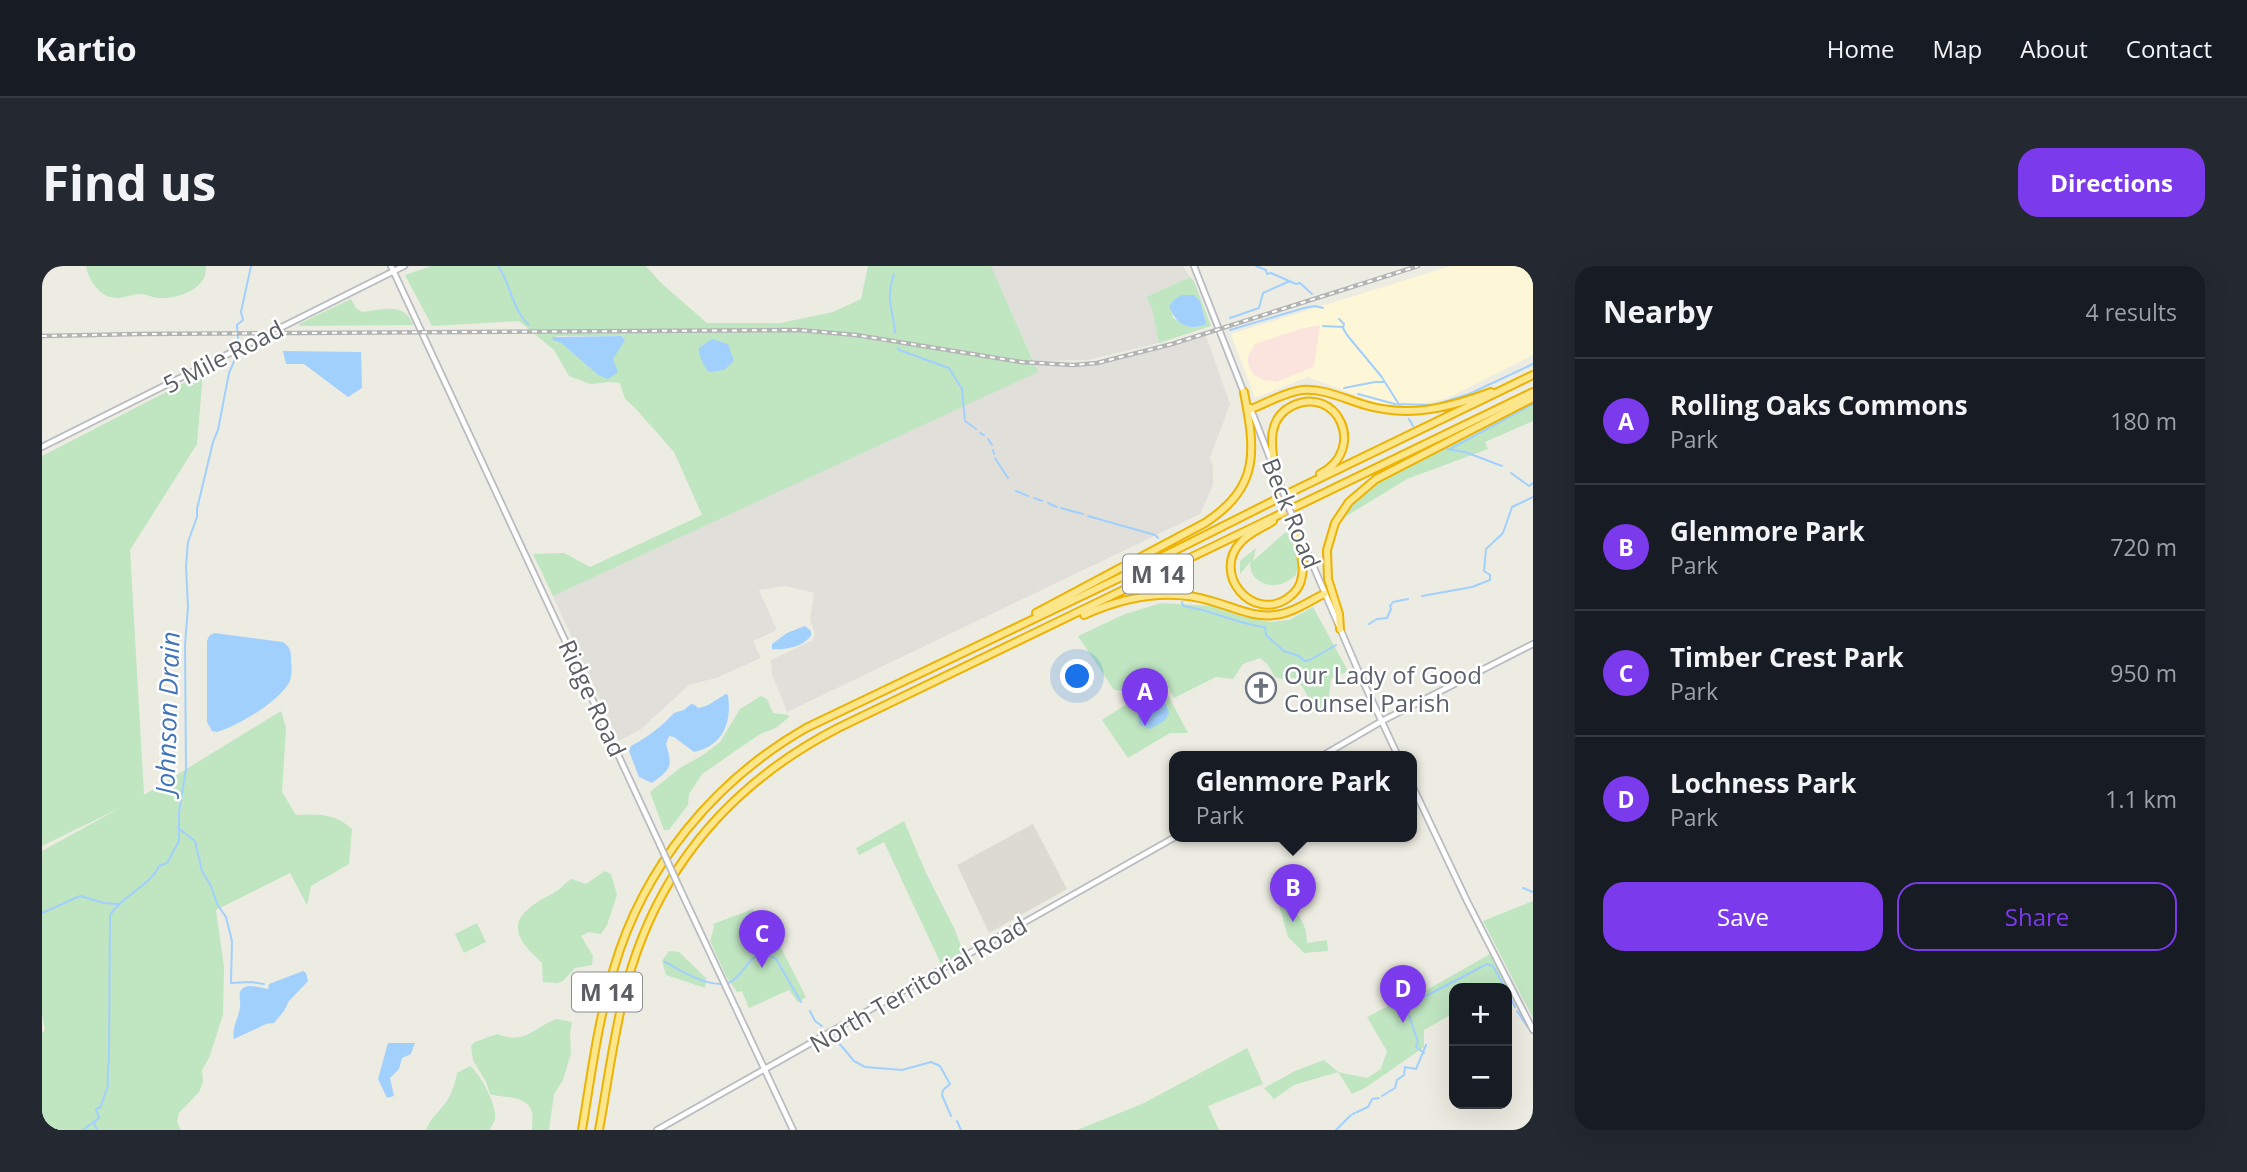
<!DOCTYPE html>
<html lang="en">
<head>
<meta charset="utf-8">
<style>
  body { margin:0; font-family:"Open Sans",sans-serif; background:#242831; color:#f1f3f6 }
  .controls { position:absolute; right:21px; bottom:21px; display:grid; overflow:hidden; border-radius:14px; box-shadow:0 7px 28px #0002 }
  .controls button { width:63px; height:63px; display:grid; place-items:center; padding:0; border:0; border-bottom:2px solid #363941; background:#171b24; color:#f1f3f6; font:35px sans-serif }
  .you { position:absolute; left:1036px; top:411px; width:24px; height:24px; margin:-18px; border:5px solid #fff; border-radius:50%; background:#1a73e8; box-shadow:0 0 0 10px #1a73e833 }
  .badge { display:grid; place-items:center; width:46px; height:46px; border-radius:50%; background:#7c3aed; color:#fff; font-size:23px; font-weight:700 }
  .pin { position:absolute; translate:-50% -58px; filter:drop-shadow(0 2px 4px #0008) }
  .pin::after { content:''; position:absolute; top:37px; width:24px; height:21px; background:inherit; clip-path:polygon(0 0,100% 0,50% 100%) }
  .popup { position:absolute; left:1127px; top:485px; width:248px; height:91px; box-sizing:border-box; display:grid; place-content:center; border-radius:14px; background:#171b24; filter:drop-shadow(0 2px 5px #0005); font-size:23px; white-space:nowrap; color:#9ea1a6 }
  .popup b { font-size:26px; color:#f1f3f6 }
  .popup::after { content:''; position:absolute; left:50%; top:100%; margin-left:-14px; border:14px solid transparent; border-top-color:#171b24 }
  .list { margin:0; padding:0; list-style:none }
  h2 { display:flex; justify-content:space-between; align-items:center; height:91px; margin:0; padding:0 28px; font-size:30px }
  h2 small { font-size:23px; font-weight:400; color:#9ea1a6 }
  .list li { display:grid; grid-template-columns:46px 1fr auto; gap:21px; align-items:center; box-sizing:border-box; height:126px; padding:0 28px; border-top:2px solid #363941 }
  .list b { display:block; font-size:26px; white-space:nowrap }
  .list p { margin:0; font-size:23px; white-space:nowrap; color:#9ea1a6 }
  .list em { font-size:23px; font-style:normal; color:#9ea1a6 }
  .actions { display:flex; gap:14px; padding:21px 28px }
  .actions a { flex:1; padding:16px 0; border:2px solid #7c3aed; border-radius:21px; text-align:center; font-size:24px; color:#7c3aed }
  .actions .main { background:#7c3aed; color:#fff }
  .map { position:relative; flex:none; width:1491px; height:864px; overflow:hidden; border-radius:21px }
  header { display:flex; align-items:center; gap:42px; box-sizing:border-box; height:98px; padding:0 35px; background:#171b24; border-bottom:2px solid #363941 }
  header strong { font-size:33px }
  nav { display:flex; gap:38px; margin-inline-start:auto; font-size:24px }
  .intro { display:flex; align-items:center; justify-content:space-between; box-sizing:border-box; height:168px; padding:0 42px }
  h1 { margin:0; font-size:49px }
  .button { padding:18px 32px; border-radius:21px; background:#7c3aed; color:#fff; font-size:24px; font-weight:700 }
  main { display:flex; gap:42px; padding:0 42px }
  aside { flex:1; background:#171b24; border-radius:21px; box-shadow:0 7px 28px #0002 }
  .map>svg:first-child { display:block }
  .commercial { fill:#fdf7d8 }
  .industrial { fill:#e1dfda }
  .education { fill:#dddbd1 }
  .medical { fill:#fbe3de }
  .green { fill:#bfe5c1; fill-rule:evenodd }
  .water { fill:#a2d0fd }
  .lines { fill:none; stroke-linecap:round; stroke-linejoin:round }
  .stream { stroke:#a2d0fd; stroke-width:2 }
  .secondary-casing { stroke:#b8bbc1; stroke-width:8 }
  .highway-casing { stroke:#ecb204; stroke-width:10 }
  .secondary { stroke:#fff; stroke-width:4.5 }
  .highway { stroke:#fbe68c; stroke-width:6 }
  .rail-casing { stroke:#b3b4b4; stroke-width:4.5 }
  .rail { stroke:#fff; stroke-width:2; stroke-dasharray:5; stroke-linecap:butt }
  .secondary-bridge-casing { stroke:#b8bbc1; stroke-width:8; stroke-linecap:butt }
  .secondary-bridge { stroke:#fff; stroke-width:4.5 }
  .labels { text-anchor:middle; dominant-baseline:central; stroke-width:5; stroke-linejoin:round; paint-order:stroke }
  .shield { fill:#fff; stroke:#8c8e92; stroke-width:2 }
  .shield-label { font-size:23px; font-weight:bold; fill:#5b5e63 }
  .street-label { font-size:24px; fill:#5b5e63; stroke:#fff }
  .worship-label { font-size:24px; fill:#5b616d; stroke:#fff; text-anchor:start }
  .water-label { font-size:26px; font-style:italic; fill:#4274b8; stroke:#fff }
</style>
</head>
<body>
<header>
<strong>Kartio</strong>
<nav><a>Home</a><a>Map</a><a>About</a><a>Contact</a></nav>
</header>
<div class="intro"><h1>Find us</h1><a class="button">Directions</a></div>
<main>
<div class="map">
<svg width="1491" height="864" viewBox="0 0 1491 864">
  <rect width="100%" height="100%" fill="#edece2"/>
  <path class="commercial" d="M1409,0H1491V89L1406,132L1365,141L1343,140L1266,111L1213,132L1189,68Z"/>
  <path class="industrial" d="M949,0H1141L1148,11L1104,31L1110,43L1117,77L1045,94L999,95L991,94Z
    M1163,67L1188,138L1168,192L1171,201V219L1158,248L745,446L730,408L729,394L771,374L773,368L768,353L772,327L744,320L717,324L735,364L711,375L719,392L674,412L647,419L599,463L577,475L511,330L995,106L992,97L1031,99L1055,97L1081,92Z"/>
  <path class="education" d="M991,558L1025,623L947,667L915,599Z"/>
  <path class="medical" d="M1278,59L1272,101L1234,116L1221,114L1211,108L1206,98V90L1213,78L1258,63Z"/>
  <path class="green" d="M44,0H164C166,24 135,33 115,32C109,31 104,28 99,28C91,28 84,31 77,32C59,33 47,16 44,0Z
    M389,0H604L619,17L665,57H739L791,46L819,33L826,0H949L996,106L511,330L491,288L522,287L548,301L660,249L632,186L594,143L583,133L578,117L568,116L548,118L527,110L512,84L477,55L390,60L363,9ZM514,70H580L582,71L571,93L573,102L556,109L518,76Z
    M1148,11L1152,15L1169,60L1117,77L1110,43L1104,31ZM1158,35L1164,57C1152,66 1143,59 1131,52L1130,47Z
    M309,33L314,42L320,46C339,44 363,35 371,59L258,60L257,58Z
    M161,107L155,178L88,284L102,529L239,445L244,462L240,526L254,549C275,548 293,547 310,563L307,598L269,620L265,639L248,607L174,644L182,701L181,749L167,792L160,804L161,816L157,826L137,847L135,856L139,864H0V766L3,765L0,748V585L78,542L0,580V190Z
    M1491,134V155L1443,176L1446,183L1365,213L1293,257L1300,245L1326,219Z
    M1246,264L1257,294L1254,309C1250,312 1244,317 1239,318C1223,323 1204,310 1209,295L1198,308V295L1214,282L1211,295Z
    M1119,337L1171,340L1200,350L1227,356L1247,354L1271,341L1306,405L1289,413L1286,439L1276,443C1264,434 1266,423 1252,412L1240,413L1233,411L1226,399L1218,392L1201,398L1191,413L1174,411L1132,432L1121,412L1092,426L1072,424L1036,370L1083,348Z
    M1119,416L1146,467H1128L1086,492L1060,454Z
    M719,430L725,433L731,447L747,449V451L734,462L718,468L660,508L647,528L646,539L627,564H622L608,526L638,502L661,489L678,476L698,443Z
    M862,555L884,607L913,664L921,686L899,698L842,576L817,589L814,582Z
    M563,605L569,608L575,629L565,659L559,668L547,666L539,670L551,690L550,699L533,702L521,715L515,717L501,716L500,697C479,677 461,659 494,637C500,632 507,630 513,626C520,622 523,616 530,613L544,618Z
    M1491,635V752L1441,655Z
    M1237,639C1257,643 1265,659 1265,677L1285,674L1286,685L1262,687L1246,671Z
    M711,643L724,672L738,680L764,731L756,736L747,724L707,742L700,725L695,726L684,710L668,675L672,661L671,658Z
    M435,657L444,676L422,687L413,668Z
    M627,685L637,686L664,712L663,722L624,709L620,695Z
    M1448,688L1464,719L1458,722H1412V747L1382,764V781L1323,822L1310,828L1296,806L1252,819L1232,833L1222,822L1253,805L1282,794L1296,806L1325,812L1339,803L1345,785L1325,751L1346,740L1367,734Z
    M515,753L530,756L528,767L529,787L521,814L512,828L507,864H490C490,859 491,850 490,846C484,827 460,833 448,828L444,816L431,794L429,780L433,776L455,768C484,779 490,762 515,753Z
    M1205,782L1221,818L1166,840L1177,864H1035L1100,838Z
    M428,800C438,807 456,841 453,853C452,857 449,860 448,864H384C390,850 393,851 401,840C409,831 413,818 415,807Z"/>
  <path class="water" d="M1141,29H1152L1158,35L1164,57L1163,59C1143,65 1134,57 1127,40L1134,32Z
    M580,70L583,74L571,93L576,106L566,113L556,109L519,77L511,74L510,71Z
    M670,73L686,78L692,95L682,104L667,106C662,101 656,88 657,82Z
    M241,85L319,86L320,122L306,131L262,98H244Z
    M763,360L769,365V370C760,381 744,384 730,383V378L745,367Z
    M172,367L241,376C249,381 249,387 249,395C250,403 250,410 247,417C236,436 196,460 175,466L170,465L165,456V375L167,370Z
    M684,428L686,429C690,457 681,480 652,486L632,471L627,470L624,478C631,501 629,503 610,517L597,511L587,485L589,480C606,471 620,460 632,447L642,444L649,438L653,439L656,442C667,441 674,433 684,428Z
    M1116,431L1124,438L1127,447L1122,455L1108,463L1097,458L1096,451L1108,435Z
    M261,705L264,707L266,715L247,735L242,745L232,757L224,758L192,773C189,762 197,752 198,741C199,736 196,728 199,724C204,716 219,722 226,723L227,718Z
    M346,777H373L369,788L360,792L357,803L348,812L352,830L345,832L336,813Z"/>
  <g class="lines">
    <path class="stream" d="M456,0C469,18 470,44 487,59
      M1214,0L1224,4L1225,8L1229,7L1254,18L1258,17L1270,28
      M852,8C843,36 851,41 853,67
      M1188,52L1217,42L1221,27L1248,15
      M1297,53L1302,58L1301,62L1305,69L1339,110L1358,140
      M1281,60L1301,61
      M1188,64L1262,42L1273,40L1281,42
      M856,82L857,84L907,102L920,123L923,155L934,163
      M1302,122L1333,116H1342
      M1316,128L1353,138L1392,139L1427,128L1491,98
      M1367,153L1371,160
      M938,167L942,169
      M946,173L950,179
      M1410,182L1491,138
      M1405,183L1423,186L1460,200
      M951,184L952,188
      M953,192L966,212
      M1469,207L1487,220L1491,217
      M974,225L986,230
      M992,232L1000,235
      M1006,237L1015,241
      M1019,242L1041,248
      M1046,250L1113,269L1116,272
      M1135,309L1141,322
      M1380,330L1430,321L1448,314V309L1442,305L1444,283L1461,267L1470,241L1491,231
      M1140,336L1141,340C1170,344 1195,358 1223,361L1224,369L1242,385L1257,390L1262,395L1268,394L1294,379
      M1327,358L1335,353L1345,352L1349,343L1348,340L1351,336L1366,333
      M136,562L153,575L160,605L169,620L175,638L184,651L190,675L189,717L208,716L222,718
      M1481,622L1491,626
      M0,647L38,630L62,637L76,638
      M623,696C640,705 660,718 679,718
      M686,717C705,710 708,676 734,693L759,736
      M1465,725L1473,741
      M768,745L773,755L780,760
      M1475,745L1485,760
      M791,770L812,795L823,801L860,804L889,796L898,800L908,818L901,824L900,829L909,850
      M1382,787L1374,781L1376,776L1365,743L1367,739L1445,698L1451,700L1463,722
      M1340,830L1353,822L1355,814L1362,809L1363,801L1374,803L1384,779
      M1315,846L1326,841L1330,833L1337,832
      M1311,848L1313,847
      M915,855L919,864
      M52,857L55,864
      M41,864L57,852L54,843L59,841C60,833 65,826 66,818C66,809 65,803 67,794L68,649C81,629 108,620 117,600L125,597L137,575V546L144,503L143,379L146,341L144,300L146,276L155,251V243L171,176L176,164L187,107L193,93L196,74L195,59L201,54L199,46L209,0
      M1294,864L1309,849"/>
    <g class="secondary-casing">
      <path id="secondary" d="M349,0L618,579
        M1152,0L1202,127
        M1208,141L1237,215
        M0,181L362,0
        M1252,255L1318,409L1356,490
        M1280,490L1340,455L1491,378
        M1370,519L1425,635L1491,764
        M638,623L751,864
        M615,864L1135,570"/>
    </g>
    <g class="highway-casing">
      <path id="highway" d="M1209,143C1225,137 1243,126 1260,124C1281,122 1303,133 1323,139C1367,152 1407,142 1449,126
        M1232,203C1232,191 1228,177 1231,165C1233,154 1240,145 1250,140C1295,118 1326,183 1278,208
        M1231,255C1220,262 1207,267 1199,276C1169,307 1210,357 1246,332C1253,327 1259,319 1260,310C1263,295 1256,277 1254,262
        M994,347L1163,257C1219,220 1213,184 1202,126
        M1042,349C1082,331 1126,322 1169,335C1189,340 1211,352 1232,349C1249,348 1267,335 1282,328
        M1298,363L1297,348L1286,313L1285,284L1293,257L1307,236L1334,213L1491,132
        M540,864C549,810 556,754 572,702C602,600 672,515 764,462L1092,305L1243,229L1491,109
        M557,864C566,815 572,765 585,717C617,600 690,517 796,462L1491,126"/>
    </g>
    <use href="#secondary" class="secondary"/>
    <use href="#highway" class="highway"/>
    <g class="rail-casing">
      <path id="rail" d="M0,70L97,68L757,64L814,69L979,96L1031,99L1055,97L1130,78L1376,0"/>
    </g>
    <use href="#rail" class="rail"/>
    <g class="secondary-bridge-casing">
      <path id="secondary-bridge" d="M1237,215L1252,255
        M618,579L638,623"/>
    </g>
    <use href="#secondary-bridge" class="secondary-bridge"/>
  </g>
  <defs>
    <g id="church-ring" transform="scale(1.575)"><circle r="9.5" fill="#fff" stroke="#6b7280" stroke-width="1.5"/><path d="M-1.2-6h2.4v3.5h3.3v2.4h-3.3V6h-2.4V-.1h-3.3v-2.4h3.3Z" fill="#6b7280"/></g>
  </defs>
  <g fill-rule="evenodd">
    <use href="#church-ring" x="1219" y="422"/>
  </g>
  <g class="labels">
    <g class="shield">
      <rect x="1081" y="288.5" width="70" height="39" rx="5"/>
      <rect x="530" y="706.5" width="70" height="39" rx="5"/>
    </g>
    <g class="shield-label">
      <text x="1116" y="308">M 14</text>
      <text x="565" y="726">M 14</text>
    </g>
    <g class="street-label">
      <text transform="translate(181 90) rotate(-27)">5 Mile Road</text>
      <text transform="translate(1250 247) rotate(68)">Beck Road</text>
      <text transform="translate(551 432) rotate(65)">Ridge Road</text>
      <text transform="translate(876 718) rotate(-30)">North Territorial Road</text>
    </g>
    <g class="worship-label">
      <text x="1242" y="408">Our Lady of Good<tspan x="1242" dy="28">Counsel Parish</tspan></text>
    </g>
    <g class="water-label">
      <text transform="translate(125 447) rotate(-88)">Johnson Drain</text>
    </g>
  </g>
</svg>
<div class="controls">
<button>+</button>
<button>−</button>
</div>
<div class="you"></div>
<div class="pin badge" style="left:1103px;top:460px">A</div>
<div class="pin badge" style="left:1251px;top:656px">B</div>
<div class="popup"><b>Glenmore Park</b>Park</div>
<div class="pin badge" style="left:720px;top:702px">C</div>
<div class="pin badge" style="left:1361px;top:757px">D</div>
</div>
<aside>
<h2>Nearby<small>4 results</small></h2>
<ul class="list">
<li><span class="badge">A</span><div><b>Rolling Oaks Commons</b><p>Park</p></div><em>180 m</em></li>
<li><span class="badge">B</span><div><b>Glenmore Park</b><p>Park</p></div><em>720 m</em></li>
<li><span class="badge">C</span><div><b>Timber Crest Park</b><p>Park</p></div><em>950 m</em></li>
<li><span class="badge">D</span><div><b>Lochness Park</b><p>Park</p></div><em>1.1 km</em></li>
</ul>
<div class="actions"><a class="main">Save</a><a>Share</a></div>
</aside>
</main>
</body>
</html>
